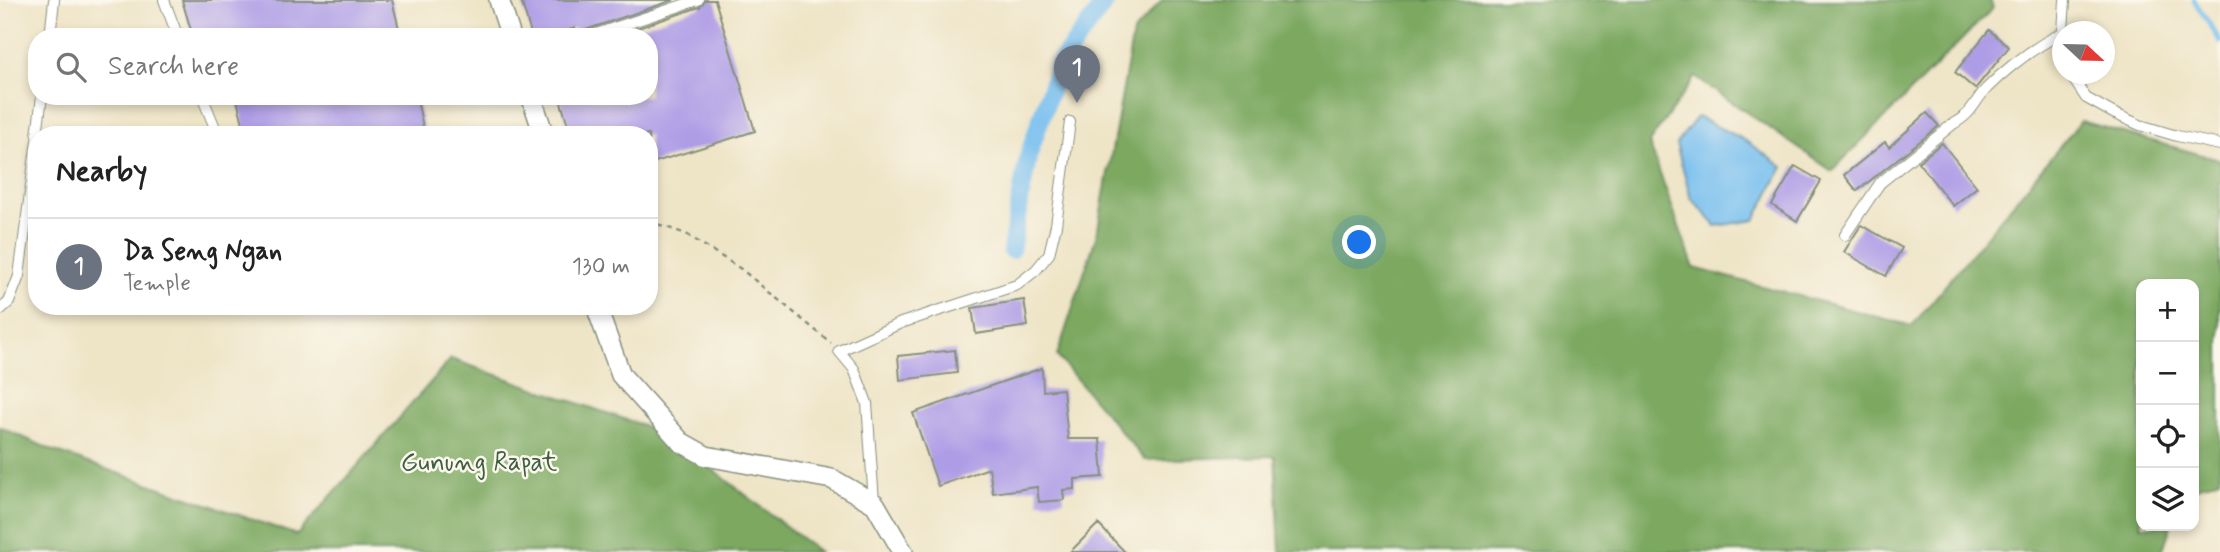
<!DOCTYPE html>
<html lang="en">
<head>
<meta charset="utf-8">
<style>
  body { margin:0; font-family:Mynerve,sans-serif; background:#f6f6f6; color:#222 }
  .controls { position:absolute; right:21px; bottom:21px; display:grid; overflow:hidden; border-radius:14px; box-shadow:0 4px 10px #0003 }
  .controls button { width:63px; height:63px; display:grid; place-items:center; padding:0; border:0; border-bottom:2px solid #e0e0e0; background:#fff; color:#222; font:35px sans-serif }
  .compass { position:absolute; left:2052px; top:21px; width:63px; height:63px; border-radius:50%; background:#fff; box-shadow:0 4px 10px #0003; rotate:112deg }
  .you { position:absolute; left:1360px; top:243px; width:24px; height:24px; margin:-18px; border:5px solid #fff; border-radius:50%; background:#1a73e8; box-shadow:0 0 0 10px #1a73e833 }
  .badge { display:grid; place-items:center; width:46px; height:46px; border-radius:50%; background:#2563eb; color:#fff; font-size:23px; font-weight:700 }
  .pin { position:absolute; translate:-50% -58px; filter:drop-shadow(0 2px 4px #0008) }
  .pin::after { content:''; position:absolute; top:37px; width:24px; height:21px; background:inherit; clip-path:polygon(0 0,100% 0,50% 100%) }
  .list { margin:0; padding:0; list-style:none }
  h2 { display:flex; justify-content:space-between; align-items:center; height:91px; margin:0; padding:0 28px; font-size:30px }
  h2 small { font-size:23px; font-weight:400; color:#767676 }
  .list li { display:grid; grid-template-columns:46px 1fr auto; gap:21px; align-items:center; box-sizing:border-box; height:98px; padding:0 28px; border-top:2px solid #e0e0e0 }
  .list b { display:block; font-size:26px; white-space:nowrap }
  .list p { margin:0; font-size:23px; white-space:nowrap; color:#767676 }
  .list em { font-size:23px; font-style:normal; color:#767676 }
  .icon { flex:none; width:38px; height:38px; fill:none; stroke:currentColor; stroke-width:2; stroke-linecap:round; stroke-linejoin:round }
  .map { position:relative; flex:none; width:2220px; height:552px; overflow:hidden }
  .search { position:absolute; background:#fff; box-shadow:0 4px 10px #0003; left:28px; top:28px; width:630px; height:77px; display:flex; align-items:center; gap:18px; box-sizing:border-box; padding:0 24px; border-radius:28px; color:#767676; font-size:26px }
  .panel { position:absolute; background:#fff; box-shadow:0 4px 10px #0003; left:28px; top:126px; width:630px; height:189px; border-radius:28px }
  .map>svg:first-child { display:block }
  .forest { fill:#7ca860; stroke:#4e724a; stroke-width:2 }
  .water { fill:#78bfef; stroke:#4c7e92; stroke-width:2 }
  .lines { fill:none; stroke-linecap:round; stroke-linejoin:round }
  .stream { stroke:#78bfef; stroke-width:5 }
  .canal { stroke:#78bfef; stroke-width:18 }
  .building { fill:#ad9ce6 }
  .lane-casing { stroke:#86907d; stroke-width:12 }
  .street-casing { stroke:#86907d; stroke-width:22 }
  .path { stroke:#86907d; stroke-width:2.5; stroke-dasharray:5 5; stroke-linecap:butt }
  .lane { stroke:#fff; stroke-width:10 }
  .street { stroke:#fff; stroke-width:19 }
  .labels { text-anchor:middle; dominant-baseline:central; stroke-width:5; stroke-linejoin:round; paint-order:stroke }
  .park-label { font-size:26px; fill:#3e5e42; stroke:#fbf7ec }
</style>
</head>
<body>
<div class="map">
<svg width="2220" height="552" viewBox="0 0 2220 552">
  <rect width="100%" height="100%" fill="#fbf7ec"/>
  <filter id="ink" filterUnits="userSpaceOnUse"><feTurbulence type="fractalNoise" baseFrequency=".0143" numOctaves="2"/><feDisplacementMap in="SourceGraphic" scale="14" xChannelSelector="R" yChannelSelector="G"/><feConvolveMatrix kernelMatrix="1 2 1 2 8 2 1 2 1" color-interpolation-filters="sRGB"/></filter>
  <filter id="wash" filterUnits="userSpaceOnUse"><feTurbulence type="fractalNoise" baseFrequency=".00686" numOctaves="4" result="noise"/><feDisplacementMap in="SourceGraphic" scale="28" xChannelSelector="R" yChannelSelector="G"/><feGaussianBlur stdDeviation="1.57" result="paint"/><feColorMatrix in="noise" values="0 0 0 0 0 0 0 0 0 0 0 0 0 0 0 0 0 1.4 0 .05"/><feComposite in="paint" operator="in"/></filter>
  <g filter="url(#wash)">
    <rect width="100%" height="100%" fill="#eee4c6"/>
    <path class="forest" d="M1162,0H1990L1993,8L1832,171L1695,77L1649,143L1694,268L1912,326L2081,121L2220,160V479L2194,488V284H2141V526H2171L2162,552H1280L1275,456L1145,460L1057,356L1097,234L1133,33Z
      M451,359L667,434L819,552H0V427L54,451L297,535Z"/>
    <path class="water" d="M1697,117L1743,139L1783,167L1755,220L1716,226L1691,198L1676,144Z"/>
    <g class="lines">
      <path class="stream" d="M2194,0L2220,41"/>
      <path class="canal" d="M1011,250L1028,157L1059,64L1107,0"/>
    </g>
    <g id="blocks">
      <path class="building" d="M182,0H392L401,37H304L303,30L281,37H193Z
        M521,0H674L585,30L580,37H577L575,28L546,37H532Z
        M705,0H715L755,131L649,164V135H571L559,96H649V37H611L700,7Z
        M1989,30L2009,47L1975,89L1955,72Z
        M236,96H416L425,135H246Z
        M1927,113L1939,126L1857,191L1844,175L1885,142L1889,147Z
        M1942,143L1977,187L1953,206L1918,162Z
        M1795,166L1821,181L1797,221L1772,205Z
        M1861,225L1902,248L1886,276L1844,252Z
        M1024,300L1028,326L976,334L972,308Z
        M955,350L957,373L900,380L898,356Z
        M1042,368L1043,391L1063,389L1068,439H1100L1103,477L1075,479V489L1063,490L1064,500L1039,502L1037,487L993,493L989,468L938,486L913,413Z
        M1098,524L1125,552H1070Z"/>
    </g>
  </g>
  <g filter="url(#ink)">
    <use href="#blocks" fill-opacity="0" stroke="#86907d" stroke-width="2"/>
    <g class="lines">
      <g class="lane-casing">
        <path id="lane" d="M164,0L178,37
          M2063,32L2065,0
          M50,37L54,0
          M587,37L698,0
          M2070,74L2086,98L2113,113L2140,125L2177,136L2220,145
          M202,96L218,135
          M37,135L42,96
          M1845,235L1880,183L1953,124C1973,113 1973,103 1987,88C2009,66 2035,47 2062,33
          M0,310L9,302L19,276L37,140
          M874,502L867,403L854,369L839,351L901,323L1017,285L1036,270L1049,254L1056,225L1070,122"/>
      </g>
      <g class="street-casing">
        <path id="street" d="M499,0L511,37
          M531,96L544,135
          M596,306L621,375L681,442L706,456L832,479L875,504L903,552"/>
      </g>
      <path class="path" d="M649,221L686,234L741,269L831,343"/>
      <use href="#lane" class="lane"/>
      <use href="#street" class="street"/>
    </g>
  </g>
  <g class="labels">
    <g class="park-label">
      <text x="479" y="463">Gunung Rapat</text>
    </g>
  </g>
</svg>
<div class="controls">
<button>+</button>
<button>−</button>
<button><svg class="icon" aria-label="locate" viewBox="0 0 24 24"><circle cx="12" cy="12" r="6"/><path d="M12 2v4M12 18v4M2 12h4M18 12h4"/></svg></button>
<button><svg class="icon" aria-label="layers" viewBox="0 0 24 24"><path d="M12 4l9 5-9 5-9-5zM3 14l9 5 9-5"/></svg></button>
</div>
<svg class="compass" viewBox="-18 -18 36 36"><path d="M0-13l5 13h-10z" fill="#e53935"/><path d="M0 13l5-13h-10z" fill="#767676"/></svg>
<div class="you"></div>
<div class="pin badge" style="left:1077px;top:103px;background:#6b7280">1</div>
<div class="search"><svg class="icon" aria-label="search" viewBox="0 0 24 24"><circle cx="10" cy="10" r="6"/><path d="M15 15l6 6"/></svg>Search here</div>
<section class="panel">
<h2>Nearby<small></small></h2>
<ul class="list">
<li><span class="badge" style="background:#6b7280">1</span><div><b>Da Seng Ngan</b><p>Temple</p></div><em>130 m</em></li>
</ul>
</section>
</div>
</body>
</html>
